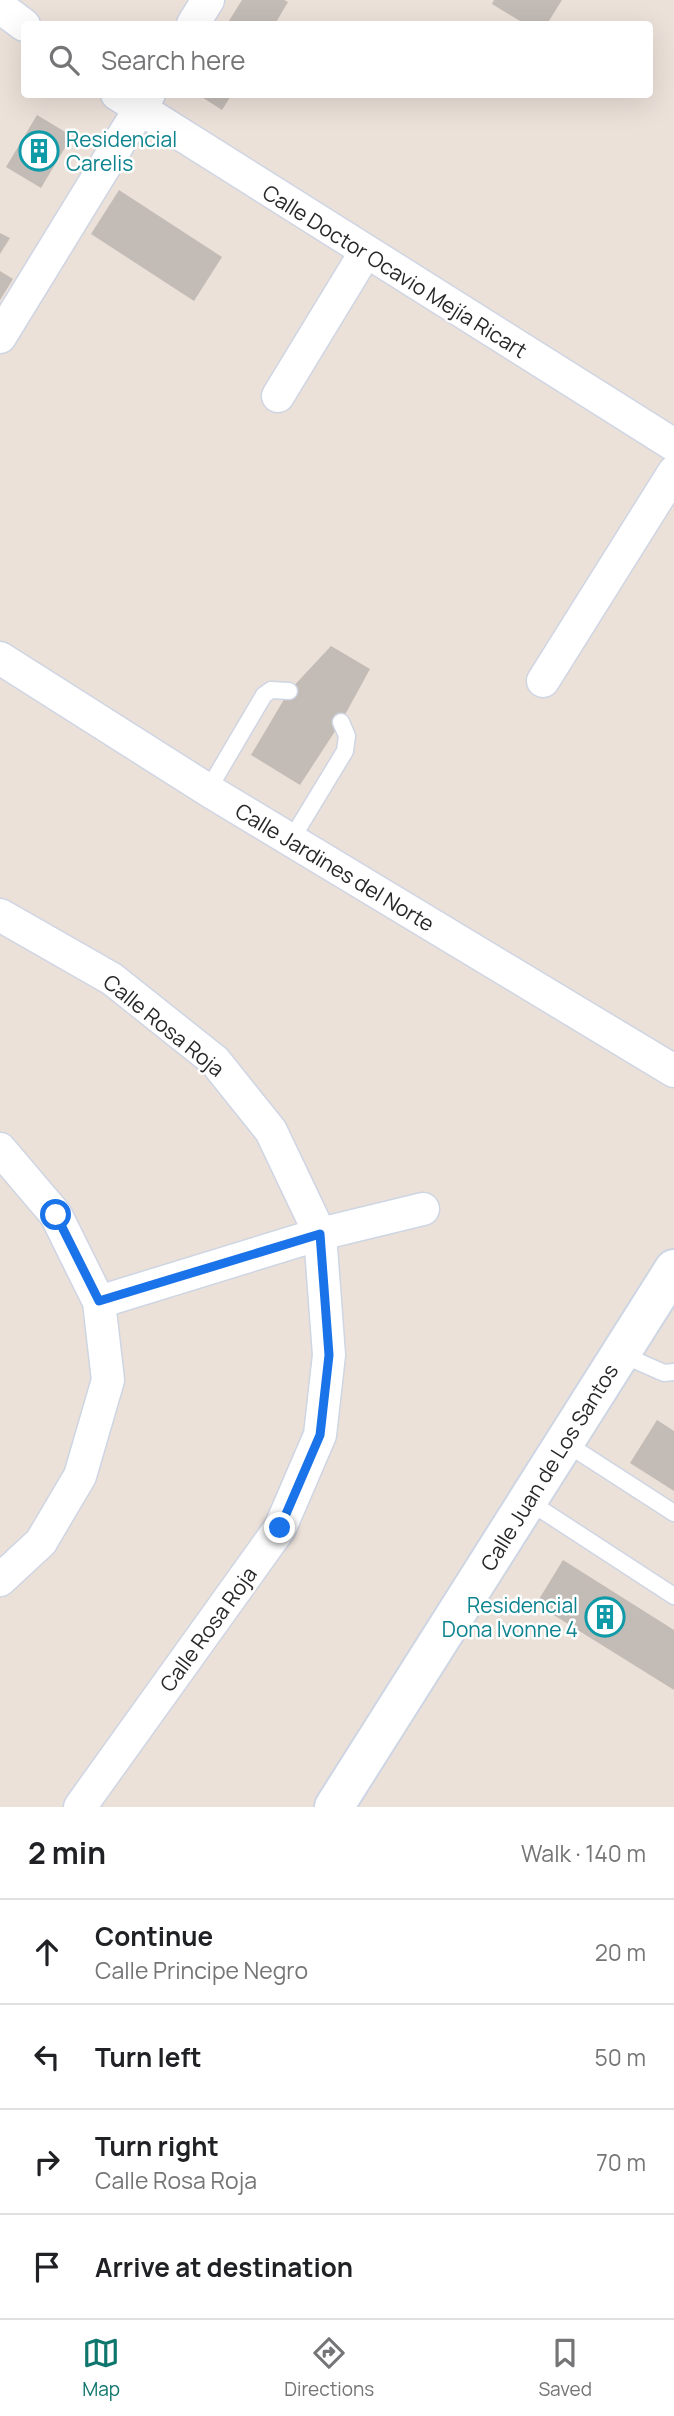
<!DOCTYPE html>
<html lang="en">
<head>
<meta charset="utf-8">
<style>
  body { margin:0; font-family:Manrope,sans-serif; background:#f6f6f6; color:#202124 }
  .stop { position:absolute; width:21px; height:21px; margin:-16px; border:5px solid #1a73e8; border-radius:50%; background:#fff }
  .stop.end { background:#1a73e8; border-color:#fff; box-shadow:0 2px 7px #0008 }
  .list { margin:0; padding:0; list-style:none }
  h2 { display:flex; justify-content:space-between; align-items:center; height:91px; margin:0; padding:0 28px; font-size:30px }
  h2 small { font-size:23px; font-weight:400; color:#757577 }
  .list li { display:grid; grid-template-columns:46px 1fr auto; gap:21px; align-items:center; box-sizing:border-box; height:105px; padding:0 28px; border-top:2px solid #e0e0e0 }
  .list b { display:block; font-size:26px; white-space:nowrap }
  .list p { margin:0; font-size:23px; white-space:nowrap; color:#757577 }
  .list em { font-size:23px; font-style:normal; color:#757577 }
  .icon { flex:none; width:38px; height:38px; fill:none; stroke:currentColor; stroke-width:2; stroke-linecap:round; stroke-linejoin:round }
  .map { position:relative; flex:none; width:674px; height:1807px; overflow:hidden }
  .search { position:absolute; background:#fff; box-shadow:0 7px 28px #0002; left:21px; right:21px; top:21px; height:77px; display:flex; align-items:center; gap:18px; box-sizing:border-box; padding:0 24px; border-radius:7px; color:#757577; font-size:26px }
  .sheet { height:511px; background:#fff }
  nav { display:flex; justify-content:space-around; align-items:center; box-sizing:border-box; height:98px; border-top:2px solid #e0e0e0; background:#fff; font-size:19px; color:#757577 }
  nav a { display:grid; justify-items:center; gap:4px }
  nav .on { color:#0f766e }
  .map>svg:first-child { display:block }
  .building { fill:#c3bbb6 }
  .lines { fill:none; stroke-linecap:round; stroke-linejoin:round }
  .lane-casing { stroke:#ced5e3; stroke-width:19 }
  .street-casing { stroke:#ced5e3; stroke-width:35 }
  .secondary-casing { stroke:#ced5e3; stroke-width:42 }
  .lane { stroke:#fff; stroke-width:16 }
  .street { stroke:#fff; stroke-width:32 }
  .secondary { stroke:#fff; stroke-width:38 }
  .route { stroke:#1a73e8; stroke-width:9 }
  .labels { text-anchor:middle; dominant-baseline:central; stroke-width:5; stroke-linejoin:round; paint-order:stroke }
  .culture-label { font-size:21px; fill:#0d838f; stroke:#fff; text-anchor:start }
  .street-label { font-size:21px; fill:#282828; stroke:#fff }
</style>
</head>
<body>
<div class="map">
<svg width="674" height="1807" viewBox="0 0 674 1807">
  <rect width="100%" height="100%" fill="#ece1d9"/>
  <path class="building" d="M242,0H284L288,2L275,24H227Z
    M494,0H562L547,24H525L492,4Z
    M197,94H232L222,110Z
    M37,115L72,136L41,188L6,167Z
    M119,190L222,257L194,301L91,234Z
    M0,233L10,238L0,254Z
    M0,271L13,279L0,300Z
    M331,646L370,669L341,722L300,785L251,755L289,691Z
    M657,1420L674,1431V1491L630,1463Z
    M563,1560L674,1630V1690L536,1604Z"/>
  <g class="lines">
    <g class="lane-casing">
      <path id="lane" d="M208,790L264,695L271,690L289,691
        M291,840L345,751L347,736L341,722
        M621,1354L664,1373L674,1372
        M564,1442L674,1513
        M528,1501L674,1596"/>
    </g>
    <g class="street-casing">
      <path id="street" d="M0,7L24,25
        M193,24L208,0
        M117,94L674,445
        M0,337L149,94
        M278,396L365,253
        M0,658L208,790L674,1071
        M543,681L674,472
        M0,915L112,979L215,1061L271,1131L320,1234L329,1355L320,1435L280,1528L80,1807
        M0,1149L56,1215L99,1302L108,1380L80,1476L41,1542L0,1580
        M99,1302L320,1234L423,1209"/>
    </g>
    <g class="secondary-casing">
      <path id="secondary" d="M334,1807L674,1269"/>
    </g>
    <use href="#lane" class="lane"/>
    <use href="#street" class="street"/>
    <use href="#secondary" class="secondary"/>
  </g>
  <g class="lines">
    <path class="route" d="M56,1215L99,1301L320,1234L329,1355L320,1435L280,1528"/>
  </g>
  <defs>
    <g id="building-ring" transform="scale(2.0125)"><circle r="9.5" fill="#fff" stroke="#0f9aa8" stroke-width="1.5"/><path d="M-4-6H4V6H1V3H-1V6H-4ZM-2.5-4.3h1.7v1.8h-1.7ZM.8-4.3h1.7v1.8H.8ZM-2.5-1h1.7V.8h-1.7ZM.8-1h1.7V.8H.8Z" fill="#0f9aa8"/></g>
  </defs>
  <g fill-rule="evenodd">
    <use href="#building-ring" x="39" y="151"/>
    <use href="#building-ring" x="605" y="1617"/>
  </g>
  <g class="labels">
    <g class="culture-label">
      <text x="66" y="139">Residencial<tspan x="66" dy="24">Carelis</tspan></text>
      <text x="578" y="1605" text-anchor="end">Residencial<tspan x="578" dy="24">Dona Ivonne 4</tspan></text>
    </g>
    <g class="street-label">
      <text transform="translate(395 271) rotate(32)">Calle Doctor Ocavio Mejía Ricart</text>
      <text transform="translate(335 867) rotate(31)">Calle Jardines del Norte</text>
      <text transform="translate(164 1025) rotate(39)">Calle Rosa Roja</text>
      <text transform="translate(549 1467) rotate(-58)">Calle Juan de Los Santos</text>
      <text transform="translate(208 1629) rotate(-54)">Calle Rosa Roja</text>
    </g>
  </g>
</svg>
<div class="stop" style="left:56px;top:1215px"></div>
<div class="stop end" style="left:280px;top:1528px"></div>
<div class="search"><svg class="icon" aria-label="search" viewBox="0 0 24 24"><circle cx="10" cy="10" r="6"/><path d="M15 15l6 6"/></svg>Search here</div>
</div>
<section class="sheet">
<h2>2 min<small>Walk · 140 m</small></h2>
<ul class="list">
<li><svg class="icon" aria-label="ahead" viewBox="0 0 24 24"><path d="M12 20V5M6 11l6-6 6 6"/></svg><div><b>Continue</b><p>Calle Principe Negro</p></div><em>20 m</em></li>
<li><svg class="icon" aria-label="left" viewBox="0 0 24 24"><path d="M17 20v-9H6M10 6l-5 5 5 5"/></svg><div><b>Turn left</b></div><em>50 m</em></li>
<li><svg class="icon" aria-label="right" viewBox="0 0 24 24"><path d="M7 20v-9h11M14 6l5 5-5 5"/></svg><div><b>Turn right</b><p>Calle Rosa Roja</p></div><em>70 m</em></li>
<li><svg class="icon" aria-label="arrive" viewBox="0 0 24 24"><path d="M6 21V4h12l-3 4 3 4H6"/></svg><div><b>Arrive at destination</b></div></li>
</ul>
</section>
<nav>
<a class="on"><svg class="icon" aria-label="map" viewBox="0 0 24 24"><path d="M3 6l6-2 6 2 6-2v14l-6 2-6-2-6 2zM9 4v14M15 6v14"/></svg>Map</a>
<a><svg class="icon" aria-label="directions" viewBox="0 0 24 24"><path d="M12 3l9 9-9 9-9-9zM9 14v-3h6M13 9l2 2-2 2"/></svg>Directions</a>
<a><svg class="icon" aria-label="saved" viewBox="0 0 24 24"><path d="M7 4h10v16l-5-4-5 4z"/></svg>Saved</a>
</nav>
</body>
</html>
